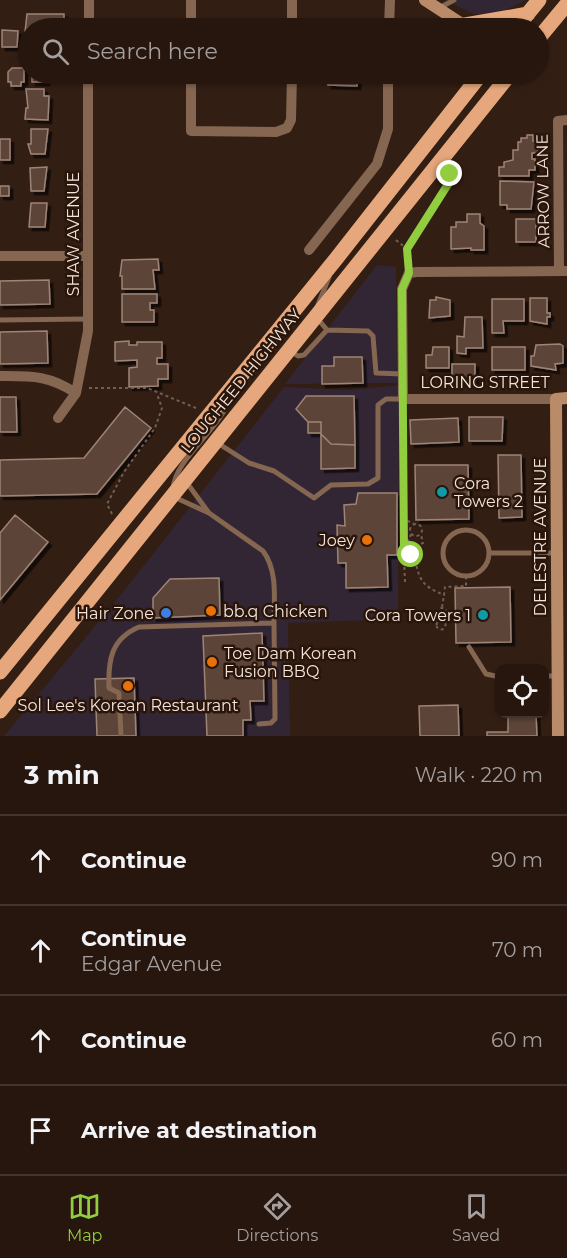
<!DOCTYPE html>
<html lang="en">
<head>
<meta charset="utf-8">
<style>
  body { margin:0; font-family:Montserrat,sans-serif; background:#2e1f17; color:#f1f3f6 }
  .controls { position:absolute; right:18px; bottom:18px; display:grid; overflow:hidden; border-radius:12px; box-shadow:0 2px 4px #0004 }
  .controls button { width:54px; height:54px; display:grid; place-items:center; padding:0; border:0; border-bottom:2px solid #42352e; background:#26160e; color:#f1f3f6; font:30px sans-serif }
  .stop { position:absolute; width:18px; height:18px; margin:-14px; border:4px solid #92cd3f; border-radius:50%; background:#fff }
  .stop.end { background:#92cd3f; border-color:#fff; box-shadow:0 2px 6px #0008 }
  .list { margin:0; padding:0; list-style:none }
  h2 { display:flex; justify-content:space-between; align-items:center; height:78px; margin:0; padding:0 24px; font-size:26px }
  h2 small { font-size:20px; font-weight:400; color:#a49f9e }
  .list li { display:grid; grid-template-columns:39px 1fr auto; gap:18px; align-items:center; box-sizing:border-box; height:90px; padding:0 24px; border-top:2px solid #42352e }
  .list b { display:block; font-size:22px; white-space:nowrap }
  .list p { margin:0; font-size:20px; white-space:nowrap; color:#a49f9e }
  .list em { font-size:20px; font-style:normal; color:#a49f9e }
  .icon { flex:none; width:33px; height:33px; fill:none; stroke:currentColor; stroke-width:2; stroke-linecap:round; stroke-linejoin:round }
  .map { position:relative; flex:none; width:567px; height:736px; overflow:hidden }
  .search { position:absolute; background:#26160e; box-shadow:0 2px 4px #0004; left:18px; right:18px; top:18px; height:66px; display:flex; align-items:center; gap:15px; box-sizing:border-box; padding:0 21px; border-radius:33px; color:#a49f9e; font-size:22px }
  .sheet { height:438px; background:#26160e }
  nav { display:flex; justify-content:space-around; align-items:center; box-sizing:border-box; height:84px; border-top:2px solid #42352e; background:#26160e; font-size:16px; color:#a49f9e }
  nav a { display:grid; justify-items:center; gap:3px }
  nav .on { color:#92cd3f }
  .map>svg:first-child { display:block }
  .commercial { fill:#332634 }
  .building { fill:#5c4439; stroke:#9e8476; stroke-width:1.5; filter:url(#shadow) }
  .lines { fill:none; stroke-linecap:round; stroke-linejoin:round }
  .path { stroke:#715e54; stroke-width:2; stroke-dasharray:3 3; stroke-linecap:butt }
  .lane { stroke:#846651; stroke-width:5 }
  .street { stroke:#846651; stroke-width:10 }
  .secondary { stroke:#ba8b69; stroke-width:12 }
  .primary { stroke:#e5a77b; stroke-width:15 }
  .route { stroke:#92cd3f; stroke-width:8 }
  .culture-dot { fill:#0f9aa8; stroke:#291509; stroke-width:2 }
  .food-dot { fill:#e8710a; stroke:#291509; stroke-width:2 }
  .shop-dot { fill:#3f7fe0; stroke:#291509; stroke-width:2 }
  .labels { text-anchor:middle; dominant-baseline:central; stroke-width:5; stroke-linejoin:round; paint-order:stroke }
  .street-label { font-size:16px; fill:#f3e4dd; stroke:#291509 }
  .poi-label { font-size:16px; fill:#f3e4dd; stroke:#291509; text-anchor:start }
</style>
</head>
<body>
<div class="map">
<svg width="567" height="736" viewBox="0 0 567 736">
  <defs>
    <filter id="shadow"><feDropShadow dx="3.5" dy="3.5" stdDeviation="0" flood-color="#0009"/></filter>
  </defs>
  <rect width="100%" height="100%" fill="#331e13"/>
  <path class="commercial" d="M445,0H526L501,12L485,14H473Z
    M377,265L396,267L397,383L285,384Z
    M399,385L398,619L288,623L290,736H4L120,596L284,387L349,390Z"/>
  <path class="building" d="M27,14H64V28H28V41H24Z
    M349,19L359,21L360,28H344V22H349Z
    M324,21L339,20L340,28H324Z
    M2,30L18,31L17,47H2Z
    M12,68H24V82H21V86H11V82H8V72Z
    M32,74H46V82H32Z
    M328,74H358L357,86L328,85Z
    M26,89H44V96H49L48,120L25,119L26,108H28Z
    M31,129H48L45,154H31L28,144H31Z
    M527,135H533V141H537L538,153H532V159H535V170H529V176H499V167H504V162L513,160V150H518V142H521V138H527Z
    M0,139H10V160H0Z
    M47,167L44,191H31L30,168Z
    M500,181L534,182L531,209H507V205H500Z
    M0,186H9V196H0Z
    M31,203H47L45,227H29Z
    M467,214H480V223L484,226V250H471V248L451,249V227H456V222H467Z
    M516,219H536V242H516Z
    M158,259L159,270H153L155,289H122V276H120L122,260Z
    M49,280L50,304L0,305V281Z
    M122,294H157V303H150V310H154V322H122Z
    M436,297L450,300V316L429,318L430,300H436Z
    M530,298H547V313H550V317H547V324L530,321Z
    M492,299H524V321H503L504,333H492Z
    M465,317H482L483,348H466V354L457,353V336L464,337Z
    M47,331L48,363L0,364V332Z
    M129,341V345H137V342H162V358H157V364H168V379H158V386L129,387V368L137,367V360L115,361V342Z
    M560,344L563,346V363L555,364L556,370L531,366V356H534L536,345Z
    M433,347H449V368H426V355H432Z
    M492,347H525V370H492Z
    M334,357H362L363,383L322,384V366H334Z
    M452,364H475V382H452Z
    M306,396H354L355,445L331,444L321,434V422H308L296,409Z
    M0,397H16L17,432H0Z
    M125,407L151,428L97,494L0,496V460L84,458Z
    M469,417H503L502,441H469Z
    M458,418L459,442L411,444L410,420Z
    M308,422H321V433H308Z
    M321,434L331,444L355,445V468L321,469Z
    M498,455H521L522,517L499,518Z
    M415,465H468L469,519L416,520Z
    M358,493H397V555H387L388,587L346,588V563H338L337,525L345,526L344,505L356,504Z
    M15,515L48,542L0,600V533Z
    M219,578L220,615L153,618V598L170,579Z
    M510,587L511,642L456,643L455,588Z
    M262,633L264,701H250L251,720H243V736H207L203,636Z
    M134,678L136,736H97L95,679Z
    M458,705L459,736H420L419,706Z
    M508,714L536,715L537,736H487V732H508Z"/>
  <g class="lines">
    <path class="path" d="M396,240L407,249
      M408,261L407,249L450,181V174
      M89,388H147L196,408
      M403,411L402,518L405,582
      M112,514L107,504L124,472L155,428L162,408L157,394
      M402,518L414,524
      M410 530a6 6 0 1 1 12 0a6 6 0 1 1-12 0Z
      M411,534L408,542L415,547L423,543L421,535
      M411.5 555a4.5 4.5 0 1 1 9 0a4.5 4.5 0 1 1-9 0Z
      M415,560C420,582 423,586 444,595L445,587L466,586V575
      M442,607L444,595
      M437 613a5 5 0 1 1 10 0a5 5 0 1 1-10 0Z
      M436.5 625a4.5 4.5 0 1 1 9 0a4.5 4.5 0 1 1-9 0Z"/>
    <path class="lane" d="M439,8L454,0
      M316,310L329,277
      M318,319L327,330L368,331L373,336L376,373L402,374
      M0,320L88,319
      M290,351L298,356L304,355L327,330
      M216,442L249,463L274,471L314,498L331,485L368,484L378,478V405L386,399H403
      M187,483L209,513
      M173,489C175,458 221,429 230,397
      M443 553a23 23 0 1 1 46 0a23 23 0 1 1-46 0Z
      M489,553H556
      M469,647L486,674L500,677
      M544,676H557
      M259,724L271,723L275,719L274,623
      M121,736L119,693L109,688C108,660 111,639 139,627L274,623C274,599 278,571 263,551L209,513L174,497"/>
    <path class="street" d="M89,28V0
      M191,28V0
      M292,28V0
      M389,28L390,0
      M191,74V131L276,132L287,128L291,120L292,74
      M309,250L377,164L388,129V74
      M0,256H87
      M559,271L558,121L567,120
      M0,376C32,376 48,375 76,393
      M556,399H403L402,289L409,273L417,272L567,271
      M58,418L76,393L88,331V74"/>
    <path class="secondary" d="M425,0L468,28
      M558,736L556,399L567,398"/>
    <path class="primary" d="M465,28V25L528,14
      M516,28L539,0
      M538,39L567,4
      M0,672L336,259L481,74
      M0,711L510,74"/>
  </g>
  <g class="lines">
    <path class="route" d="M411,555L404,557L402,289L409,273L407,249L450,181V174"/>
  </g>
  <g class="culture-dot">
    <circle cx="442" cy="492" r="6"/>
    <circle cx="483" cy="615" r="6"/>
  </g>
  <g class="food-dot">
    <circle cx="367" cy="540" r="6"/>
    <circle cx="211" cy="611" r="6"/>
    <circle cx="212" cy="662" r="6"/>
    <circle cx="128" cy="686" r="6"/>
  </g>
  <circle class="shop-dot" cx="166" cy="613" r="6"/>
  <g class="labels">
    <g class="street-label">
      <text transform="translate(543 191) rotate(-91)">ARROW LANE</text>
      <text transform="translate(73 234) rotate(-90)">SHAW AVENUE</text>
      <text transform="translate(241 381) rotate(-51)">LOUGHEED HIGHWAY</text>
      <text x="485" y="382">LORING STREET</text>
      <text transform="translate(540 537) rotate(-90)">DELESTRE AVENUE</text>
    </g>
    <g class="poi-label">
      <text x="454" y="483">Cora<tspan x="454" dy="18">Towers 2</tspan></text>
      <text x="355" y="540" text-anchor="end">Joey</text>
      <text x="223" y="611">bb.q Chicken</text>
      <text x="154" y="613" text-anchor="end">Hair Zone</text>
      <text x="471" y="615" text-anchor="end">Cora Towers 1</text>
      <text x="224" y="653">Toe Dam Korean<tspan x="224" dy="18">Fusion BBQ</tspan></text>
      <text x="128" y="705" text-anchor="middle">Sol Lee's Korean Restaurant</text>
    </g>
  </g>
</svg>
<div class="controls">
<button><svg class="icon" aria-label="locate" viewBox="0 0 24 24"><circle cx="12" cy="12" r="6"/><path d="M12 2v4M12 18v4M2 12h4M18 12h4"/></svg></button>
</div>
<div class="stop" style="left:411px;top:555px"></div>
<div class="stop end" style="left:450px;top:174px"></div>
<div class="search"><svg class="icon" aria-label="search" viewBox="0 0 24 24"><circle cx="10" cy="10" r="6"/><path d="M15 15l6 6"/></svg>Search here</div>
</div>
<section class="sheet">
<h2>3 min<small>Walk · 220 m</small></h2>
<ul class="list">
<li><svg class="icon" aria-label="ahead" viewBox="0 0 24 24"><path d="M12 20V5M6 11l6-6 6 6"/></svg><div><b>Continue</b></div><em>90 m</em></li>
<li><svg class="icon" aria-label="ahead" viewBox="0 0 24 24"><path d="M12 20V5M6 11l6-6 6 6"/></svg><div><b>Continue</b><p>Edgar Avenue</p></div><em>70 m</em></li>
<li><svg class="icon" aria-label="ahead" viewBox="0 0 24 24"><path d="M12 20V5M6 11l6-6 6 6"/></svg><div><b>Continue</b></div><em>60 m</em></li>
<li><svg class="icon" aria-label="arrive" viewBox="0 0 24 24"><path d="M6 21V4h12l-3 4 3 4H6"/></svg><div><b>Arrive at destination</b></div></li>
</ul>
</section>
<nav>
<a class="on"><svg class="icon" aria-label="map" viewBox="0 0 24 24"><path d="M3 6l6-2 6 2 6-2v14l-6 2-6-2-6 2zM9 4v14M15 6v14"/></svg>Map</a>
<a><svg class="icon" aria-label="directions" viewBox="0 0 24 24"><path d="M12 3l9 9-9 9-9-9zM9 14v-3h6M13 9l2 2-2 2"/></svg>Directions</a>
<a><svg class="icon" aria-label="saved" viewBox="0 0 24 24"><path d="M7 4h10v16l-5-4-5 4z"/></svg>Saved</a>
</nav>
</body>
</html>
